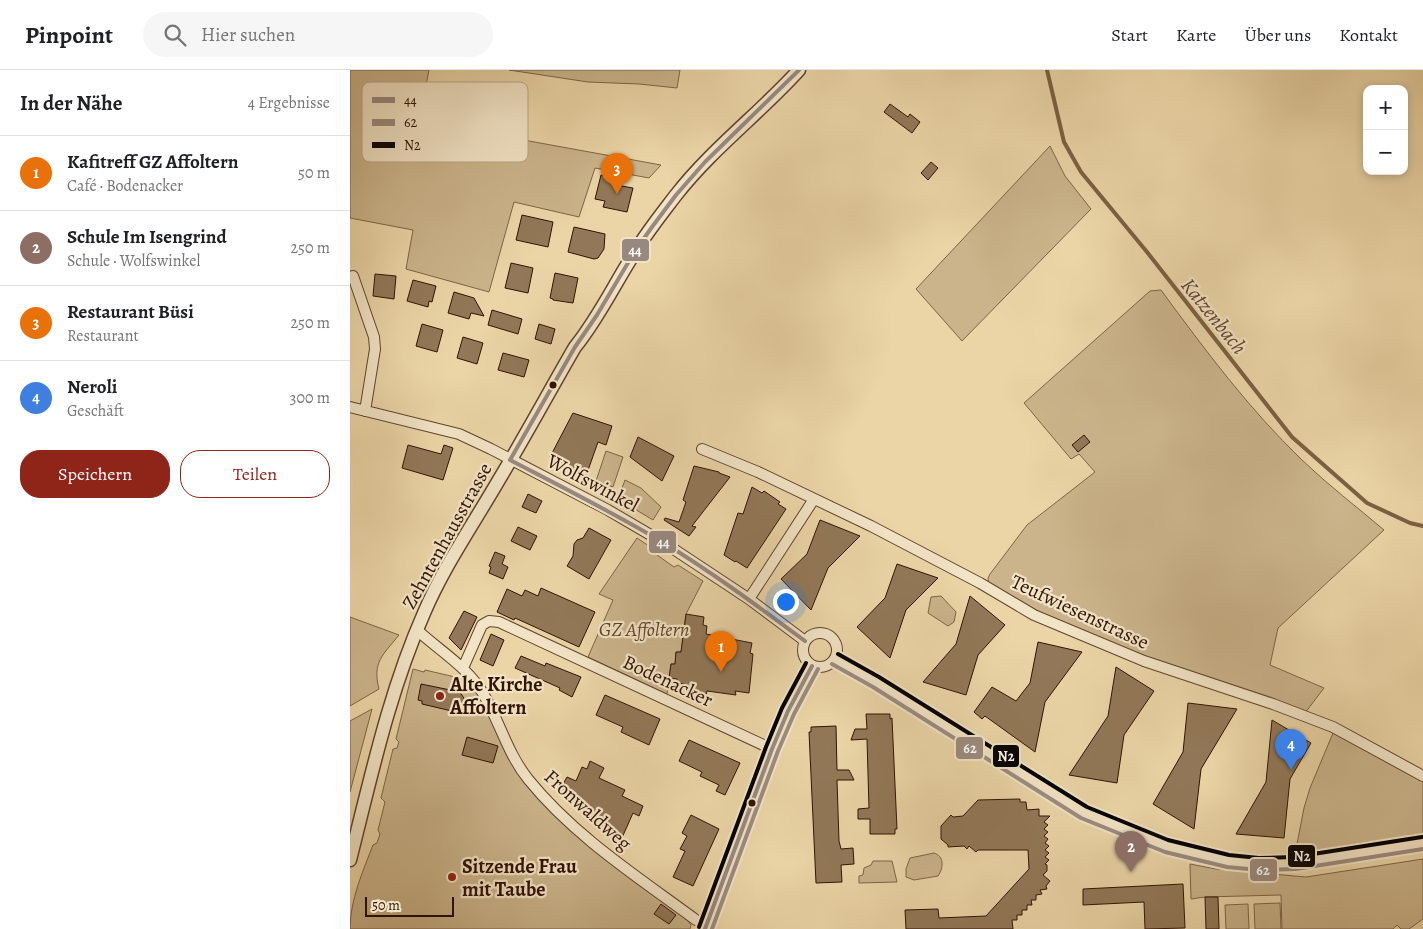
<!DOCTYPE html>
<html lang="de">
<head>
<meta charset="utf-8">
<style>
  body { margin:0; font-family:Alegreya,serif; background:#f6f6f6; color:#202124 }
  .controls { position:absolute; right:15px; top:15px; display:grid; overflow:hidden; border-radius:10px; box-shadow:0 2px 8px #0003 }
  .controls button { width:45px; height:45px; display:grid; place-items:center; padding:0; border:0; border-bottom:1px solid #e0e0e0; background:#fff; color:#202124; font:25px sans-serif }
  .scale { position:absolute; left:15px; bottom:12px; width:89px; box-sizing:border-box; padding-left:5px; border:2px solid #311302; border-top:0; font-size:14px; line-height:18px; white-space:nowrap; color:#311302; -webkit-text-stroke:4px #f2e4c6; paint-order:stroke }
  .you { position:absolute; left:435px; top:531px; width:18px; height:18px; margin:-12px; border:4px solid #fff; border-radius:50%; background:#1a73e8; box-shadow:0 0 0 8px #1a73e833 }
  .badge { display:grid; place-items:center; width:32px; height:32px; border-radius:50%; background:#8f2418; color:#fff; font-size:16px; font-weight:700 }
  .pin { position:absolute; translate:-50% -41px; filter:drop-shadow(0 1px 2px #0008) }
  .pin::after { content:''; position:absolute; top:26px; width:18px; height:15px; background:inherit; clip-path:polygon(0 0,100% 0,50% 100%) }
  .list { margin:0; padding:0; list-style:none }
  h2 { display:flex; justify-content:space-between; align-items:center; height:65px; margin:0; padding:0 20px; font-size:21px }
  h2 small { font-size:16px; font-weight:400; color:#757577 }
  .list li { display:grid; grid-template-columns:32px 1fr auto; gap:15px; align-items:center; box-sizing:border-box; height:75px; padding:0 20px; border-top:1px solid #e0e0e0 }
  .list b { display:block; font-size:19px; white-space:nowrap }
  .list p { margin:0; font-size:16px; white-space:nowrap; color:#757577 }
  .list em { font-size:16px; font-style:normal; color:#757577 }
  .actions { display:flex; gap:10px; padding:15px 20px }
  .actions a { flex:1; padding:11px 0; border:1px solid #8f2418; border-radius:20px; text-align:center; font-size:18px; color:#8f2418 }
  .actions .main { background:#8f2418; color:#fff }
  .icon { flex:none; width:28px; height:28px; fill:none; stroke:currentColor; stroke-width:2; stroke-linecap:round; stroke-linejoin:round }
  .map { position:relative; flex:none; width:1073px; height:859px; overflow:hidden }
  header { display:flex; align-items:center; gap:30px; box-sizing:border-box; height:70px; padding:0 25px; background:#fff; border-bottom:1px solid #e0e0e0 }
  header strong { font-size:24px }
  nav { display:flex; gap:28px; margin-inline-start:auto; font-size:18px }
  .search { width:350px; height:45px; background:#f6f6f6; display:flex; align-items:center; gap:12px; box-sizing:border-box; padding:0 18px; border-radius:28px; color:#757577; font-size:19px }
  main { display:flex }
  aside { flex:1; background:#fff }
  .map>svg:first-child { display:block }
  .green { fill:#cbb48b; stroke:#7e6446 }
  .lines { fill:none; stroke-linecap:round; stroke-linejoin:round }
  .stream { stroke:#7b6043; stroke-width:4 }
  .building { fill:#927858; stroke:#311302 }
  .minor-casing { stroke:#60442b; stroke-width:12 }
  .tertiary-casing { stroke:#60442b; stroke-width:15 }
  .minor { stroke:#f2e4c6; stroke-width:10 }
  .tertiary { stroke:#f2e4c6; stroke-width:12 }
  .bus-1-casing { stroke:#f2e4c6; stroke-width:8 }
  .bus-2-casing { stroke:#f2e4c6; stroke-width:8 }
  .bus-3-casing { stroke:#f2e4c6; stroke-width:8 }
  .bus-1 { stroke:#988980; stroke-width:4 }
  .bus-2 { stroke:#9c8c80; stroke-width:4 }
  .bus-3 { stroke:#000; stroke-width:4 }
  .bus-dot { fill:#311302; stroke:#f2e4c6; stroke-width:2 }
  .poi-dot { fill:#8f2418; stroke:#f2e4c6; stroke-width:2 }
  .labels { text-anchor:middle; dominant-baseline:central; stroke-width:4.5; stroke-linejoin:round; paint-order:stroke }
  .street-label { font-size:20px; fill:#311302; stroke:#f2e4c6 }
  .park-label { font-size:20px; font-style:italic; fill:#5f432b; stroke:#f2e4c6 }
  .poi-label { font-size:20px; font-weight:bold; fill:#311302; stroke:#f2e4c6; text-anchor:start }
  .water-label { font-size:21px; font-style:italic; fill:#62462e; stroke:#f2e4c6 }
  .key { fill:#f2e4c6; stroke:#b8a58b; stroke-width:1 }
  .key-label { font-size:14px; fill:#311302 }
  .line-badge { stroke:#f2e4c6; stroke-width:2 }
  .badge-label { font-size:14px; text-anchor:middle; font-weight:bold; fill:#fff }
</style>
</head>
<body>
<header>
<strong>Pinpoint</strong>
<div class="search"><svg class="icon" aria-label="search" viewBox="0 0 24 24"><circle cx="10" cy="10" r="6"/><path d="M15 15l6 6"/></svg>Hier suchen</div>
<nav><a>Start</a><a>Karte</a><a>Über uns</a><a>Kontakt</a></nav>
</header>
<main>
<aside>
<h2>In der Nähe<small>4 Ergebnisse</small></h2>
<ul class="list">
<li><span class="badge" style="background:#e8710a">1</span><div><b>Kafitreff GZ Affoltern</b><p>Café · Bodenacker</p></div><em>50 m</em></li>
<li><span class="badge" style="background:#8d6e63">2</span><div><b>Schule Im Isengrind</b><p>Schule · Wolfswinkel</p></div><em>250 m</em></li>
<li><span class="badge" style="background:#e8710a">3</span><div><b>Restaurant Büsi</b><p>Restaurant</p></div><em>250 m</em></li>
<li><span class="badge" style="background:#3f7fe0">4</span><div><b>Neroli</b><p>Geschäft</p></div><em>300 m</em></li>
</ul>
<div class="actions"><a class="main">Speichern</a><a>Teilen</a></div>
</aside>
<div class="map">
<svg width="1073" height="859" viewBox="0 0 1073 859">
  <rect width="100%" height="100%" fill="#ebd5a7"/>
  <filter id="stains"><feTurbulence type="fractalNoise" baseFrequency=".004" numOctaves="4"/><feColorMatrix values="0 0 0 0 .2 0 0 0 0 .09 0 0 0 0 .02 0 0 0 .5 -.17"/></filter>
  <radialGradient id="worn" r=".72"><stop offset=".6" stop-color="#630" stop-opacity="0"/><stop offset="1" stop-color="#630" stop-opacity=".3"/></radialGradient>
  <path class="green" d="M0,0H79L69,51L311,95L299,108L245,98L229,147L164,132L139,222L56,199L63,160L0,148Z
    M159,0H330L327,18L289,14L238,12Z
    M700,76L715,106L741,139L612,271L566,219Z
    M811,220C855,280 899,339 952,390C978,415 1007,437 1034,460L928,558L920,595L974,618L955,643L792,588L707,552L639,515L638,508L640,504L677,455L745,402L729,384L721,389L674,333L800,221Z
    M256,381L273,387L263,417L246,411Z
    M275,410L291,418L311,437L303,450L268,429Z
    M287,468L308,482L307,485L324,497L328,495L353,511L336,544L331,582H326L325,594H321L317,624L238,587L263,530L249,524Z
    M591,526L606,542L604,552L598,556L578,543L581,527Z
    M0,547L49,565C33,585 22,592 29,619L0,636Z
    M63,599L74,602L75,600L118,610L132,629L158,687L172,707L338,851L341,855L340,859H0C0,830 13,801 23,775L27,773L30,764L28,760L35,732L31,728L43,679L47,678L49,672L46,669Z
    M22,639L0,722V651Z
    M983,663L1073,709V765L1011,773L945,784L954,738L960,718Z
    M584,783C594,786 594,797 588,806L564,810L556,807V799L560,788Z
    M1073,789V849L1059,859H1051L1047,855L1043,859H932L931,825L855,827L841,829L840,794L866,799L956,807Z
    M523,791H542L547,812L509,813V806L513,805L514,798L521,795Z
    M930,833L931,859H905L904,834Z
    M898,834L899,859H876L875,835Z"/>
  <g class="lines">
    <path class="stream" d="M697,0L714,72L731,102L797,182L942,367L1017,433L1060,453L1073,456"/>
  </g>
  <path class="building" d="M540,34L558,47L560,44L570,52L562,63L534,42Z
    M581,92L588,98L578,110L571,103Z
    M251,105L267,109L266,115L283,118L277,142L253,137L255,131L245,129Z
    M172,145L203,152L198,177L166,170Z
    M224,157L255,164L254,179L248,188L244,189L218,182Z
    M161,193L183,198L178,223L155,218Z
    M205,203L228,208L223,233L203,230V229L200,228Z
    M25,204L46,206L44,229L23,226Z
    M63,210L86,216L82,232L79,231L78,237L57,231Z
    M104,222L124,228L134,246L121,243L119,249L98,243Z
    M142,240L172,249L168,264L138,255Z
    M72,254L93,260L87,282L66,276Z
    M189,254L205,259L201,274L185,269Z
    M113,267L133,273L127,294L107,288Z
    M153,283L179,290L174,307L148,300Z
    M223,343L262,356L256,375L248,372L236,406L200,387Z
    M734,365L740,372L728,382L722,375Z
    M288,367L324,386L312,411L280,387Z
    M58,375L91,384L94,375L103,378L93,410L52,398Z
    M344,396L369,402V403L380,407L342,456L346,457L339,466L314,450L315,448L329,452L336,432L333,430Z
    M402,417L412,423L414,421L430,432L428,434L436,439L397,498L386,491L385,492L374,485L388,443L393,444Z
    M178,424L192,431L186,443L172,437Z
    M470,450L510,466L478,498L461,540L431,509L457,484Z
    M168,457L187,466L180,480L161,471Z
    M239,458L261,470L239,509L217,496L223,486L224,474L227,470L233,468Z
    M145,482L155,486L152,494L158,497L153,509L139,503L141,497L139,496Z
    M547,494L588,508L556,540L540,588L507,557L535,528Z
    M191,518L245,542L229,577L165,548L164,550L147,542L157,519L172,526L175,520L188,526Z
    M620,526L655,555L628,585L616,625L573,612L606,574Z
    M114,541L127,547L111,580L99,568Z
    M336,544L354,547L353,555L357,556L356,564L402,573L400,583L403,584L399,623L385,621L386,625L357,621L356,625L342,624L343,619L335,618V614L327,613V609L319,608L321,594H325L326,582H331Z
    M141,564L154,570L143,596L130,590Z
    M688,572L732,582L695,632L685,682L635,646L632,649L624,642L642,617L666,631L680,613Z
    M171,586L195,596L196,593L231,607L222,627L209,620L210,618L165,598Z
    M766,597L804,621L774,665L767,713L719,705L758,646Z
    M71,614L110,622L115,630L113,638L106,642L72,634V631L68,630Z
    M255,625L310,649L299,675L271,662L273,657L246,645Z
    M838,633L887,639L851,699L844,759L803,734L833,682Z
    M516,644H540V649L542,648L547,759H545V764H520V749H508V739L519,738L517,669L501,670L505,659H517Z
    M922,650L961,673L940,709L934,768L886,764L916,712Z
    M486,656L487,700H499L504,710H487L489,771L491,779L503,778L504,794L491,795L492,812L466,813L459,662H461V657Z
    M117,667L148,676L143,693L112,685Z
    M339,670L390,693L375,725L366,721L369,715L350,706L352,702L329,691Z
    M240,691L254,698L249,708L275,720L272,726L293,736L289,746L283,743L271,770L260,765L262,761L251,756L253,751L222,736L224,730L220,728L222,723L211,718L217,707L226,711L232,697L237,699Z
    M670,729V732H676L677,740L689,739V746H700L694,752L698,755L694,759L698,762L694,766L698,769L695,773L699,776L695,780L699,783L695,787L699,790L695,794L697,795V801L693,805L700,811L696,816L697,819L690,820L692,824L686,825V830H681L682,835H677V840H672V845H667V850H662L663,859H556L555,840L588,839L589,848L636,846L679,799L678,780H628L626,782L619,776L617,779L614,776L598,777V775L591,769V756L601,745L603,747L613,746L628,730Z
    M341,745L369,759L343,816L323,807L335,781L330,779L337,766L332,763Z
    M833,814L835,858L795,859L794,832L733,835V819Z
    M855,827H868L869,859H856Z
    M311,834L326,845L319,854L304,844Z"/>
  <g class="lines">
    <g class="minor-casing">
      <path id="minor" d="M3,206L24,267L25,279L15,341
        M0,337L109,364L141,379L258,440L316,474L399,529L455,571
        M352,379L408,402L521,456L630,513L684,545L794,591L923,634L983,657L1073,706
        M399,529L464,429
        M67,560C90,581 119,598 134,625C150,653 158,684 178,709C224,766 288,807 346,850L357,853
        M453 580a17 17 0 1 1 34 0a17 17 0 1 1-34 0Z
        M485,589L526,612L651,692L734,743L816,776L878,791L909,794L945,793L1073,773
        M113,598L132,555L139,551L149,552L422,679
        M355,858L422,679L438,641L462,596"/>
    </g>
    <g class="tertiary-casing">
      <path id="tertiary" d="M0,790C21,707 39,622 74,543C94,496 124,453 150,408C176,365 200,320 225,277C247,250 262,219 280,190C293,167 310,146 326,125C362,79 410,43 449,0"/>
    </g>
    <use href="#minor" class="minor"/>
    <use href="#tertiary" class="tertiary"/>
    <g class="bus-1-casing">
      <path id="bus-1" d="M160,390L225,277L247,245L285,181L302,157L326,125L355,92L449,0
        M160,390C212,417 264,443 314,473C363,503 409,537 455,571
        M355,859L422,679L438,641L462,596"/>
    </g>
    <g class="bus-2-casing">
      <path id="bus-2" d="M482,594L523,617L731,748L815,782L877,797L909,800L946,799L1073,779
        M362,859L428,681L444,644L468,599"/>
    </g>
    <g class="bus-3-casing">
      <path id="bus-3" d="M488,584L529,607L737,737L818,770L879,785L909,788L944,787L1072,767
        M349,857L416,677L432,638L456,593"/>
    </g>
    <use href="#bus-1" class="bus-1"/>
    <use href="#bus-2" class="bus-2"/>
    <use href="#bus-3" class="bus-3"/>
  </g>
  <g class="bus-dot">
    <circle cx="203" cy="315" r="4.5"/>
    <circle cx="402" cy="733" r="4.5"/>
  </g>
  <g class="poi-dot">
    <circle cx="90" cy="626" r="5"/>
    <circle cx="102" cy="807" r="5"/>
  </g>
  <g class="labels">
    <g class="street-label">
      <text transform="translate(243 413) rotate(28)">Wolfswinkel</text>
      <text transform="translate(97 466) rotate(-61)">Zehntenhausstrasse</text>
      <text transform="translate(730 542) rotate(25)">Teufwiesenstrasse</text>
      <text transform="translate(318 611) rotate(25)">Bodenacker</text>
      <text transform="translate(238 740) rotate(42)">Fronwaldweg</text>
    </g>
    <g class="park-label">
      <text x="294" y="559">GZ Affoltern</text>
    </g>
    <g class="poi-label">
      <text x="100" y="614">Alte Kirche<tspan x="100" dy="23">Affoltern</tspan></text>
      <text x="112" y="796">Sitzende Frau<tspan x="112" dy="23">mit Taube</tspan></text>
    </g>
    <g class="water-label">
      <text transform="translate(864 246) rotate(51)">Katzenbach</text>
    </g>
  </g>
  <rect x="12" y="12" width="166" height="80" rx="8" class="key"/>
  <rect x="22" y="27" width="23" height="6" fill="#988980"/>
  <rect x="22" y="49" width="23" height="7" fill="#9c8c80"/>
  <rect x="22" y="72" width="23" height="6" fill="#000"/>
  <g class="key-label">
    <text x="54" y="35">44</text>
    <text x="54" y="57">62</text>
    <text x="54" y="80">N2</text>
  </g>
  <g class="line-badge">
    <rect x="271" y="168" width="29" height="24" rx="5" fill="#988980"/>
    <rect x="298" y="460" width="29" height="24" rx="5" fill="#988980"/>
    <rect x="605" y="666" width="29" height="24" rx="5" fill="#9c8c80"/>
    <rect x="642" y="674" width="28" height="24" rx="5" fill="#000"/>
    <rect x="937" y="774" width="29" height="24" rx="5" fill="#000"/>
    <rect x="899" y="788" width="29" height="24" rx="5" fill="#9c8c80"/>
  </g>
  <g class="badge-label">
    <text x="285" y="185">44</text>
    <text x="313" y="477">44</text>
    <text x="620" y="683">62</text>
    <text x="656" y="691">N2</text>
    <text x="952" y="791">N2</text>
    <text x="913" y="805">62</text>
  </g>
  <rect width="100%" height="100%" filter="url(#stains)"/>
  <rect width="100%" height="100%" fill="url(#worn)"/>
</svg>
<div class="controls">
<button>+</button>
<button>−</button>
</div>
<div class="scale">50 m</div>
<div class="you"></div>
<div class="pin badge" style="left:371px;top:602px;background:#e8710a">1</div>
<div class="pin badge" style="left:781px;top:802px;background:#8d6e63">2</div>
<div class="pin badge" style="left:267px;top:124px;background:#e8710a">3</div>
<div class="pin badge" style="left:941px;top:700px;background:#3f7fe0">4</div>
</div>
</main>
</body>
</html>
